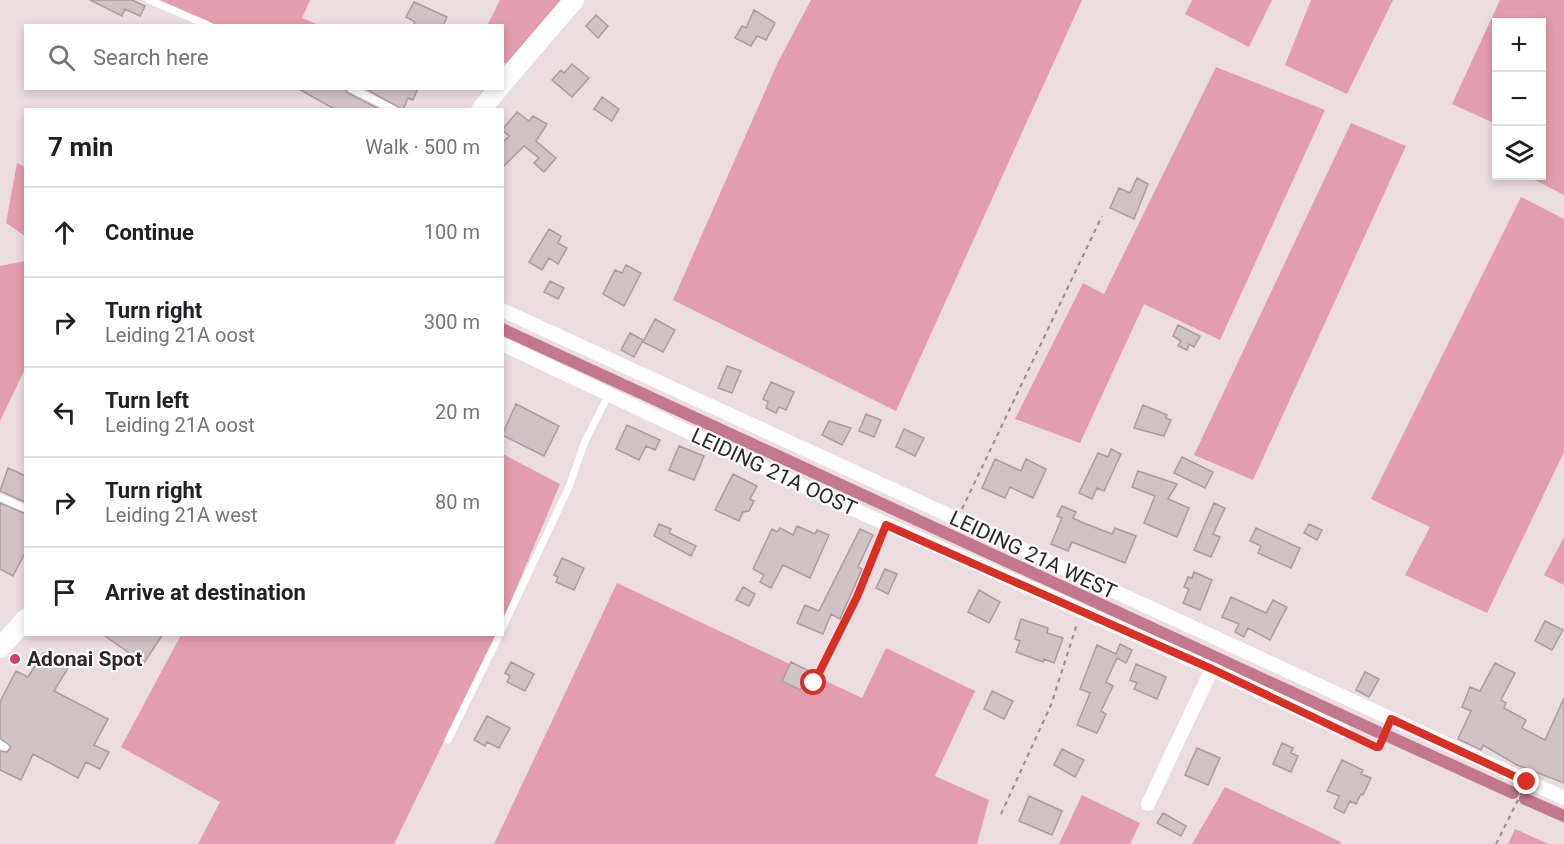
<!DOCTYPE html>
<html lang="en">
<head>
<meta charset="utf-8">
<style>
  body { margin:0; font-family:Roboto,sans-serif; background:#f6f6f6; color:#202124 }
  .controls { position:absolute; right:18px; top:18px; display:grid; overflow:hidden; border-radius:0px; box-shadow:0 3px 9px #0003 }
  .controls button { width:54px; height:54px; display:grid; place-items:center; padding:0; border:0; border-bottom:2px solid #e0e0e0; background:#fff; color:#202124; font:30px sans-serif }
  .stop { position:absolute; width:18px; height:18px; margin:-14px; border:4px solid #d93025; border-radius:50%; background:#fff }
  .stop.end { background:#d93025; border-color:#fff; box-shadow:0 2px 6px #0008 }
  .list { margin:0; padding:0; list-style:none }
  h2 { display:flex; justify-content:space-between; align-items:center; height:78px; margin:0; padding:0 24px; font-size:26px }
  h2 small { font-size:20px; font-weight:400; color:#757577 }
  .list li { display:grid; grid-template-columns:39px 1fr auto; gap:18px; align-items:center; box-sizing:border-box; height:90px; padding:0 24px; border-top:2px solid #e0e0e0 }
  .list b { display:block; font-size:22px; white-space:nowrap }
  .list p { margin:0; font-size:20px; white-space:nowrap; color:#757577 }
  .list em { font-size:20px; font-style:normal; color:#757577 }
  .icon { flex:none; width:33px; height:33px; fill:none; stroke:currentColor; stroke-width:2; stroke-linecap:round; stroke-linejoin:round }
  .map { position:relative; flex:none; width:1564px; height:844px; overflow:hidden }
  .search { position:absolute; background:#fff; box-shadow:0 3px 9px #0003; left:24px; top:24px; width:480px; height:66px; display:flex; align-items:center; gap:15px; box-sizing:border-box; padding:0 21px; border-radius:0px; color:#757577; font-size:22px }
  .panel { position:absolute; background:#fff; box-shadow:0 3px 9px #0003; left:24px; top:108px; width:480px; height:528px; border-radius:0px }
  .map>svg:first-child { display:block }
  .green { fill:#e29daf }
  .lines { fill:none; stroke-linecap:round; stroke-linejoin:round }
  .canal { stroke:#c3788d; stroke-width:12 }
  .building { fill:#d0c2c5; stroke:#aa9da0; stroke-width:1.5 }
  .path { stroke:#988d8f; stroke-width:2; stroke-dasharray:4.5 4.5; stroke-linecap:butt }
  .lane { stroke:#fff; stroke-width:7 }
  .street { stroke:#fff; stroke-width:14 }
  .secondary { stroke:#fff; stroke-width:20 }
  .route { stroke:#d93025; stroke-width:8 }
  .poi-dot { fill:#cd4174; stroke:#fff; stroke-width:2 }
  .labels { text-anchor:middle; dominant-baseline:central; stroke-width:4.5; stroke-linejoin:round; paint-order:stroke }
  .street-label { font-size:21px; fill:#2d2829; stroke:#fff }
  .poi-label { font-size:21px; font-weight:bold; fill:#2d2829; stroke:#fff; text-anchor:start }
</style>
</head>
<body>
<div class="map">
<svg width="1564" height="844" viewBox="0 0 1564 844">
  <rect width="100%" height="100%" fill="#ebdcdf"/>
  <path class="green" d="M160,0H310L302,18L319,25H216Z
    M500,0H564L509,66L503,62L502,26H487Z
    M811,0H1082L896,411L673,300L778,62Z
    M1192,0H1272L1249,47L1185,14Z
    M1311,0H1393L1347,94L1285,65Z
    M1500,0H1564V195L1529,177L1542,176V22H1496V124L1452,104Z
    M1216,67L1325,110L1220,340L1144,304L1080,443L1015,419L1083,283L1104,294Z
    M1351,123L1406,146L1253,480L1194,455Z
    M17,163L25,167V236L6,223Z
    M1521,197L1564,219V452L1487,613L1405,575L1430,527L1371,499Z
    M25,261V369L0,421V266Z
    M503,454L560,484L503,620Z
    M1564,537V585L1544,575Z
    M617,583L862,698L886,648L975,691L935,776L989,800L977,844H494Z
    M181,635H496L394,844H198L220,802L121,747Z
    M1225,787L1341,842L1340,844H1192Z
    M1082,795L1140,823L1130,844H1059Z
    M1515,829L1549,844H1508Z"/>
  <g class="lines">
    <path class="canal" d="M502,329L1378,732
      M1390,737L1513,793
      M1525,799L1564,816"/>
  </g>
  <path class="building" d="M90,0H132L145,6L140,16L125,9L122,16Z
    M414,2L447,17L443,26H413L415,22L406,17Z
    M754,10L775,23L766,40L757,36L751,46L735,38L742,26L746,28Z
    M596,15L608,26L598,38L586,26Z
    M572,64L589,78L572,97L552,80L561,70L564,73Z
    M297,88H344L348,93L381,110H336Z
    M364,88H418L413,100L408,98L403,110Z
    M602,97L619,109L612,121L594,109Z
    M517,112L529,121L533,116L547,124L536,141L556,158L544,172L534,163L539,158L524,146L502,168V143L509,136L502,130Z
    M1137,178L1148,184L1134,219L1110,208L1119,188L1130,193Z
    M549,229L561,236L558,243L567,248L558,264L549,258L542,270L529,262Z
    M626,265L641,273L624,306L603,294L615,270L622,273Z
    M550,281L564,288L558,299L544,292Z
    M655,319L675,330L663,352L643,342Z
    M1178,325L1200,336L1194,347L1189,344L1187,350L1178,346L1181,341L1173,336Z
    M630,333L643,340L634,357L621,350Z
    M727,366L741,371L732,393L718,388Z
    M771,382L794,392L786,410L779,407L776,413L766,408L768,402L763,399Z
    M516,404L559,426L544,456L502,435Z
    M1143,405L1167,415L1166,418L1171,420L1164,436L1134,428Z
    M866,414L881,420L874,437L859,431Z
    M829,421L851,428L842,445L822,435Z
    M627,425L660,440L655,450L646,446L639,460L616,449Z
    M904,429L924,438L915,456L896,447Z
    M679,446L704,456L694,480L669,470Z
    M1111,449L1121,454L1104,491L1097,488L1092,499L1079,493L1098,453L1108,457Z
    M1182,457L1213,472L1205,488L1174,473Z
    M995,459L1021,471L1026,459L1046,469L1033,498L1010,487L1005,498L982,488Z
    M8,468L26,476L25,502L0,491Z
    M1138,471L1177,484L1168,499L1189,508L1177,537L1144,523L1155,496L1132,487Z
    M733,474L757,486L750,499L754,501L749,511L743,512L739,521L715,510Z
    M0,503L26,514V551L13,576L0,569Z
    M1214,503L1225,508L1213,534L1220,537L1211,557L1194,550Z
    M1062,506L1076,512L1073,518L1081,522L1112,534L1115,528L1136,536L1125,563L1072,542L1068,551L1051,544L1062,518L1057,516Z
    M659,524L671,529L669,533L696,546L691,556L654,536Z
    M1309,524L1322,530L1317,540L1304,533Z
    M797,526L815,534L817,530L829,535L810,578L783,565L771,588L760,582L764,575L753,569L772,529L777,532L780,528L793,535Z
    M1256,528L1300,548L1291,568L1258,553L1261,546L1250,541Z
    M860,529L873,535L858,567L862,569L840,619L831,614L823,634L797,623L805,605L819,611Z
    M562,558L584,568L574,590L556,582L558,577L554,575Z
    M885,569L897,574L888,594L876,588Z
    M1194,572L1212,580L1200,610L1183,603L1189,589L1184,587L1188,577L1192,578Z
    M743,587L755,594L749,606L736,600Z
    M979,590L1000,602L989,623L968,612Z
    M1231,597L1266,613L1273,600L1287,607L1270,640L1248,628L1244,637L1235,632L1239,624L1222,617Z
    M1021,619L1048,628L1047,633L1063,638L1054,663L1044,659L1043,662L1016,652L1020,641L1015,639Z
    M1545,621L1563,630L1552,650L1535,641Z
    M102,634H163L144,663Z
    M1120,644L1132,650L1126,663L1117,658L1106,682L1113,686L1101,711L1106,714L1097,733L1077,725L1090,693L1080,689L1097,645L1116,654Z
    M43,653L68,668L54,691L108,719L94,745L109,752L100,769L86,762L78,778L33,754L21,780L0,770V751L7,752L11,747L0,738V702L16,671L28,677Z
    M511,662L534,674L525,691L507,682L510,676L505,673Z
    M791,662L809,671L800,690L782,681Z
    M1495,663L1515,673L1501,700L1506,703L1504,708L1526,720L1522,728L1545,740L1564,698V783L1517,765L1483,745L1481,750L1458,739L1471,711L1462,707L1470,687L1480,691Z
    M1136,664L1166,677L1157,699L1134,689L1137,683L1130,680Z
    M1365,672L1379,679L1369,697L1356,690Z
    M992,691L1013,701L1004,719L984,709Z
    M487,716L510,728L499,748L487,742L485,746L474,740Z
    M1282,743L1293,748L1291,753L1298,756L1291,772L1273,764Z
    M1197,748L1220,758L1208,785L1185,775Z
    M1062,749L1084,760L1075,777L1054,765Z
    M1342,760L1363,770L1361,774L1371,778L1363,795L1361,794L1356,804L1350,801L1344,813L1334,808L1339,796L1327,791Z
    M1029,796L1062,811L1052,835L1019,821Z
    M1163,813L1186,826L1181,836L1157,823Z"/>
  <g class="lines">
    <path class="path" d="M962,509L1102,216
      M1355,737L1378,748L1386,730
      M1001,814L1051,705L1077,624
      M1496,844L1522,792"/>
    <path class="lane" d="M149,0L210,26
      M350,88L395,110
      M0,497L26,509
      M502,629L569,487L585,441L609,394
      M814,683L857,597L886,525
      M448,740L500,634
      M0,744L5,747"/>
    <path class="street" d="M502,310L1564,798
      M502,344L828,498L1212,669L1344,731
      M1148,804L1212,669"/>
    <path class="secondary" d="M502,84L574,0
      M481,110L499,88
      M0,648L26,619"/>
  </g>
  <g class="lines">
    <path class="route" d="M814,683L857,597L886,525L1212,669L1376,747H1379L1391,719L1527,782"/>
  </g>
  <circle class="poi-dot" cx="15" cy="659" r="6"/>
  <g class="labels">
    <g class="street-label">
      <text transform="translate(774 472) rotate(25)">LEIDING 21A OOST</text>
      <text transform="translate(1033 555) rotate(25)">LEIDING 21A WEST</text>
    </g>
    <g class="poi-label">
      <text x="27" y="659">Adonai Spot</text>
    </g>
  </g>
</svg>
<div class="controls">
<button>+</button>
<button>−</button>
<button><svg class="icon" aria-label="layers" viewBox="0 0 24 24"><path d="M12 4l9 5-9 5-9-5zM3 14l9 5 9-5"/></svg></button>
</div>
<div class="stop" style="left:814px;top:683px"></div>
<div class="stop end" style="left:1527px;top:782px"></div>
<div class="search"><svg class="icon" aria-label="search" viewBox="0 0 24 24"><circle cx="10" cy="10" r="6"/><path d="M15 15l6 6"/></svg>Search here</div>
<section class="panel">
<h2>7 min<small>Walk · 500 m</small></h2>
<ul class="list">
<li><svg class="icon" aria-label="ahead" viewBox="0 0 24 24"><path d="M12 20V5M6 11l6-6 6 6"/></svg><div><b>Continue</b></div><em>100 m</em></li>
<li><svg class="icon" aria-label="right" viewBox="0 0 24 24"><path d="M7 20v-9h11M14 6l5 5-5 5"/></svg><div><b>Turn right</b><p>Leiding 21A oost</p></div><em>300 m</em></li>
<li><svg class="icon" aria-label="left" viewBox="0 0 24 24"><path d="M17 20v-9H6M10 6l-5 5 5 5"/></svg><div><b>Turn left</b><p>Leiding 21A oost</p></div><em>20 m</em></li>
<li><svg class="icon" aria-label="right" viewBox="0 0 24 24"><path d="M7 20v-9h11M14 6l5 5-5 5"/></svg><div><b>Turn right</b><p>Leiding 21A west</p></div><em>80 m</em></li>
<li><svg class="icon" aria-label="arrive" viewBox="0 0 24 24"><path d="M6 21V4h12l-3 4 3 4H6"/></svg><div><b>Arrive at destination</b></div></li>
</ul>
</section>
</div>
</body>
</html>
